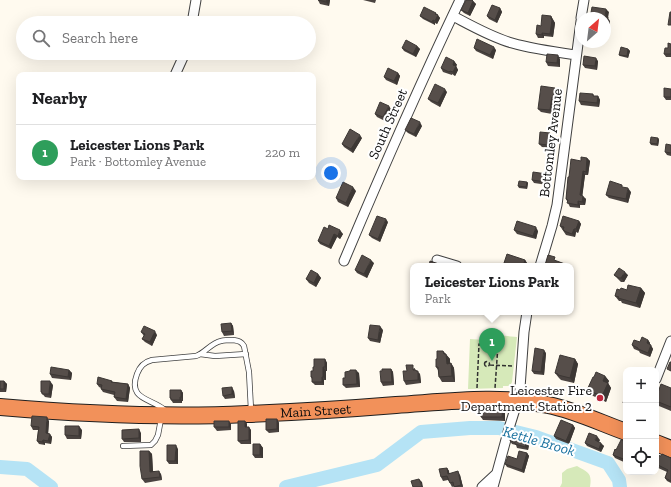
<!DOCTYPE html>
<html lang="en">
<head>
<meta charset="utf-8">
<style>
  body { margin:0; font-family:"Zilla Slab",serif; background:#f6f6f6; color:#202124 }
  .controls { position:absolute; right:12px; bottom:12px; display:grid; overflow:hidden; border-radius:8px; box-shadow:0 4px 16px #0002 }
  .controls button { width:36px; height:36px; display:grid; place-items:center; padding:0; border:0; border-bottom:1px solid #e0e0e0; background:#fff; color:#202124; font:20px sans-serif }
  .compass { position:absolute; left:575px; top:12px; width:36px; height:36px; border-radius:50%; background:#fff; box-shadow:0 4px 16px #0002; rotate:28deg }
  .you { position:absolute; left:331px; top:173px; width:14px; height:14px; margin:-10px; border:3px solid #fff; border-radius:50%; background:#1a73e8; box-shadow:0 0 0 6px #1a73e833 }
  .badge { display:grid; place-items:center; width:26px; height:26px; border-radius:50%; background:#0f766e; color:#fff; font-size:13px; font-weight:700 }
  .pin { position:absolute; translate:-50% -33px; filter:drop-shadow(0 1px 2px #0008) }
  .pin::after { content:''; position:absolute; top:21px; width:14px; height:12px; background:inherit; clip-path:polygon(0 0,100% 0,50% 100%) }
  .popup { position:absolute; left:410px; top:263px; width:164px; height:52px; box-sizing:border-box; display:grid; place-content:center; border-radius:8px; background:#fff; filter:drop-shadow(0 1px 3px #0005); font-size:13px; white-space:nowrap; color:#757577 }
  .popup b { font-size:15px; color:#202124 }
  .popup::after { content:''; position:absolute; left:50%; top:100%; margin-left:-8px; border:8px solid transparent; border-top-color:#fff }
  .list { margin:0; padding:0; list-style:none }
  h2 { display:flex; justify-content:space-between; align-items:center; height:52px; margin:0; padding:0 16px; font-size:17px }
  h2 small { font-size:13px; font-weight:400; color:#757577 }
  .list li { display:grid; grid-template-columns:26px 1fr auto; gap:12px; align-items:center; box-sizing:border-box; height:56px; padding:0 16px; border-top:1px solid #e0e0e0 }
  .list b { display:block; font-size:15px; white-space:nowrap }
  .list p { margin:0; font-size:13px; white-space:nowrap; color:#757577 }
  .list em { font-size:13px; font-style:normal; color:#757577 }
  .icon { flex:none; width:22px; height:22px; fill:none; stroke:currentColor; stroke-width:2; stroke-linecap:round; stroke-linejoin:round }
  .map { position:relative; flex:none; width:671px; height:487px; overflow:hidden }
  .search { position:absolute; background:#fff; box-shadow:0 4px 16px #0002; left:16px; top:16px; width:300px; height:44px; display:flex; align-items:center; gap:10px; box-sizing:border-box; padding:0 14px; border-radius:22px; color:#757577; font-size:15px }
  .panel { position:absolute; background:#fff; box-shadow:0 4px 16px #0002; left:16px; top:72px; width:300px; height:108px; border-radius:8px }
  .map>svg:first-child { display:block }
  .green { fill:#d6e9b9 }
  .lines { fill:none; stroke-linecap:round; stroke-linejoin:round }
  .river { stroke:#b5e3f5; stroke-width:14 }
  .lane-casing { stroke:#414141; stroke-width:6 }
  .street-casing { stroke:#414141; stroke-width:11 }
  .highway-casing { stroke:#1f1f1f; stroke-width:18 }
  .path { stroke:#303030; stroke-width:1.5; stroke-dasharray:4 2; stroke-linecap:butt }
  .lane { stroke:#fff; stroke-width:4.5 }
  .street { stroke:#fff; stroke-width:9 }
  .highway { stroke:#f2915a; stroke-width:16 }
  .wall { fill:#4a4340 }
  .shaded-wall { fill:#3c3734 }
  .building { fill:#564e4a; stroke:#3c3734 }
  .poi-dot { fill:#bc273c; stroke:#fff; stroke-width:1.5 }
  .labels { text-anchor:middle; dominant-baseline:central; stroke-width:4; stroke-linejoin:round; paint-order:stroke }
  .street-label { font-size:14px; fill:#0e0e0e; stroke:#fff }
  .poi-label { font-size:14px; fill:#0e0e0e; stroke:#fff; text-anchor:end }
  .water-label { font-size:15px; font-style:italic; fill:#18709e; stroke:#fff }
</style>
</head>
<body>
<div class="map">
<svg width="671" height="487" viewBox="0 0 671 487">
  <rect width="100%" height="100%" fill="#fffaef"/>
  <path class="green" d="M486,334L517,337L512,382L510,386H503V388L468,389L470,339L485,340Z
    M577,466C589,473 592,473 590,487H560L562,483V473L567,469Z"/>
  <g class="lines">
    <path class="river" d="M0,467L27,469L51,487
      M286,487L377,465L421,432L470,428H499L536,437L608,463L619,480L620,487"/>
    <g class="lane-casing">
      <path id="lane" d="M200,354L215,356L246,354
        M166,411C153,398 127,401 137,374C140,366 144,362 152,360L196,356C205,353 211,343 221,341C225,340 229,340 233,340C238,341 241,341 244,346L249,372L251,410
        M123,446L151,445L155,441L158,435L161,419"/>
    </g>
    <g class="street-casing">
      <path id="street" d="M453,16C472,26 491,37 512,43C533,49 555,52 576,55
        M581,18L584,0
        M192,23L196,0
        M175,75L185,53
        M437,260L457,266
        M344,261C381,173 419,86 460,0
        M540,266L552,226L557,205L581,21
        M656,379L671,341
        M482,487L496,474
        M493,487L510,425L515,409L519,402L524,332L527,312"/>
    </g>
    <g class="highway-casing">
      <g id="highway">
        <path id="s1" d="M0,407C82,414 165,418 247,414C297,412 347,409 396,405C445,402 499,395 548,405C574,410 601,423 626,432"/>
        <path d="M656,443L671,449"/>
      </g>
    </g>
    <path class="path" d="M484.5 364a2.5 2.5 0 1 1 5 0a2.5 2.5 0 1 1-5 0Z
      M490,365L514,366
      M477,388L479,344L498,345L495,388"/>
    <use href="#lane" class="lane"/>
    <use href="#street" class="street"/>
    <use href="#highway" class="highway"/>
  </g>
  <path class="wall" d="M318,0H330L329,6L320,4Z
    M363,0H376L375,3Z
    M473,1L476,4L470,16L464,13L461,10Z
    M500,8L502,12L497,23L489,19L487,16Z
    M437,14L440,18L437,24L435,23V25L423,19L420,16Z
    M551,16L555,23L553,37L544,36V38H538L536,34L541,26Z
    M671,44V57H666L664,54Z
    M417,46L420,49L416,57L404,51L402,48Z
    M474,48L496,50L493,59L476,51Z
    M628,49L630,51L628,58L620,56L619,55Z
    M560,59V67L548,66L546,62Z
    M454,61L457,65L456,66L458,70L455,76L452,74V75L443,72L441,68Z
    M598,61L597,70L585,68L583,65Z
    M398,73L400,76L397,85L386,80L384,77Z
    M555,88L557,91L556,101H554L552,114L541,112L538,109Z
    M671,89V100H666L664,97Z
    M447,92L440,107L431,102L428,99Z
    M593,94L594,96H598L600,100L599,107L581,105L579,101Z
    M391,109L385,121L377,117L375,114Z
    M422,126L416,137L408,133L405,130Z
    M550,133L552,136L551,148L542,147L539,144Z
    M362,138L353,153L344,147L342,144Z
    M658,138L659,140L658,146L651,145L650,143Z
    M671,145V156L667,155L665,152Z
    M587,158L590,161L588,175H585L582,196L586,199L585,205H580V208L570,207L566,199L569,177L581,161Z
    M547,174L550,177L548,185L534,183L532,180Z
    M527,182L528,183L527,189L519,188L518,186Z
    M356,191L348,207L338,202L336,198Z
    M631,192L628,203L609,198L606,195Z
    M579,221L581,224L578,233L576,232L575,237L566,235L560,226Z
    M388,222L380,242L372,238L369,235Z
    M328,229L343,234L340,239L337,237L331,249L320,244L318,241Z
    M514,230L538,231L536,239L517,234Z
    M525,260L527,263L526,266H507L504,263Z
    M374,263L367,278L357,273L355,270Z
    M318,274L321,278L316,287L309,283L306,279Z
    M614,275H628L624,282H621Z
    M641,288L645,293L640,308L622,303L621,301H619L615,296L620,290H627Z
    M495,312H510L509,314H506V315Z
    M231,323L233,326L234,335L224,336L222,332Z
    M383,330L380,343L370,341L368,338Z
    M141,332L157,335L152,346L145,342L142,339L144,336Z
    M648,340L650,343V345L653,349L650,357L640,353L639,351L634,349L632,345Z
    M443,351L450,359V363H451L454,368L455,382H442L439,377L438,370L436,367L437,359Z
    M546,353L544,375L534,374L532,371Z
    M325,359L327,363V371H326V380H324V385H315L312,382V379L311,377L314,367Z
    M575,359L578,364L574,383L561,380L559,378L555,373Z
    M415,368V370L420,374L421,383L406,385L404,381L407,371Z
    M391,369L393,372L394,385L383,386L381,382L382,371Z
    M69,370L72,373L71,380L52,378L50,374Z
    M350,371L359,373L360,387L346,388L343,385L345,378Z
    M605,376L609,381L608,383L611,388L606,402L591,395L587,390Z
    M0,381H4L7,384L6,392H0Z
    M112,381L113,382L128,384L130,388L128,402L117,401L114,397V395L103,392L101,389V388L99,387L97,384Z
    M53,385L51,398L45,397L41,392Z
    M671,388V411L659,406L656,402V398Z
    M181,390L183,393V401H182V403H173L170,398Z
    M234,391L235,398L225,399L223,396Z
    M503,406L505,410V421L483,420L481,417Z
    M277,419L279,423V432L269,433L266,430Z
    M49,421L48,433L52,437L51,444L45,443V445L39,444L37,441L38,430H33L31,426Z
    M245,421L247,424V427L251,430V444H241L238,441Z
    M231,424V430L217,431L214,427Z
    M573,425L575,428L569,444L556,439L554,436Z
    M82,430L81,439H67L65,435Z
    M141,433V442H124L122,439Z
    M528,437L530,440L528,450L517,448L516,445L512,444L510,441Z
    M600,440L598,442L604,446L601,452L587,446L585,443Z
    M626,442V463L615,458L613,455L616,450Z
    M260,444L263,448V458H255L253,455Z
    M178,449V464H169L167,461Z
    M149,451L152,454L153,471L161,474L162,480L145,483L142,479Z
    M527,453L529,456L524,473L507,467L505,464L517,459Z
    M661,456L671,458V483L667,481L665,478L667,472L656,467V457Z
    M447,468L449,471V473L460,475L463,487H454V486L452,487L450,483L448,480L443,481L441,477Z"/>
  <path class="shaded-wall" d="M327,0H330L329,6L326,2Z
    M473,1L476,4L470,16L468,13Z
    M500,8L502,12L497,23L495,20Z
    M606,9L609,12L608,18L610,21L608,37L605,33V17Z
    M436,13L440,18L437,24L435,21Z
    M551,16L555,23L553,37L550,34Z
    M433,20L435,23V25L432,22Z
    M542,33L544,36V38L542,35Z
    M417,46L420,49L416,57L413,54Z
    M494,47L496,50L493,59L490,55Z
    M628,49L630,51L628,58L627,56Z
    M558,55L560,59V67L557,63Z
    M596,58L598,61L597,70L595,66Z
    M454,61L457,65L456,66L458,70L455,76L453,72V65Z
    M398,73L400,76L397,85L394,81Z
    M555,88L557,91L556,101L553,98Z
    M445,89L447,92L440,107L438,103Z
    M598,96L600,100L599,107L597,103Z
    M552,97L554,101L552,114L550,110Z
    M389,106L391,109L385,121L383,117Z
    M420,122L422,126L416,137L414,134Z
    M550,133L552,136L551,148L548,145Z
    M360,135L362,138L353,153L351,149Z
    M658,138L659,140L658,146L657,144Z
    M587,158L590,161L588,175L586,172Z
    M583,171L585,175L582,199L580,195Z
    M547,174L550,177L548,185L546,182Z
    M527,182L528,183L527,189L526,187Z
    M353,187L356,191L348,207L346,203Z
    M628,188L631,192L628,203L626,199Z
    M583,196L586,199L585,205L582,202Z
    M578,201L580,205V208L578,205Z
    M386,219L388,222L380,242L378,239Z
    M579,221L581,224L578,233L576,229Z
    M536,227L538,231L536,239L533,236Z
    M574,229L576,232L575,237L572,234Z
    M340,230L343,234L340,239L338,236Z
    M334,234L337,237L331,249L329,246Z
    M371,260L374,263L367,278L364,274Z
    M525,260L527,263L526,266H523Z
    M625,272L628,275L624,282L621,278Z
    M318,274L321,278L316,287L314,283Z
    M641,288L645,293L640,308L636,303Z
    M231,323L233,326L234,335L232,331Z
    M380,326L383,330L380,343L378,340Z
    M155,331L157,335L152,346L150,342Z
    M648,340L650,343L649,347L647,343Z
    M651,345L653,349L650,357L648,353Z
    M544,350L546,353L544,375L541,372Z
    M443,351L450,359V369L447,364L444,354Z
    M325,359L327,363V371L325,367Z
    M575,359L578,364L574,383L570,378Z
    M451,363L454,368L455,382L452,376Z
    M323,367L326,371V380L323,377Z
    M391,369L393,372L394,385L392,382Z
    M69,370L72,373L71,380L68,377Z
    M356,370L359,373L360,387L357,384Z
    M416,370L420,374L421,383L418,380Z
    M605,376L609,381L608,383L611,388L606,402L602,396L603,381Z
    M322,377L324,380V385L322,382Z
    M4,381L7,384L6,392L4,389Z
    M50,381L53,385L51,398L49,394Z
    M128,384L130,388L128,402L126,399Z
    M232,387L234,391L235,398L232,394Z
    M181,390L183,393V401L181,397Z
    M180,397L182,401V403L180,400Z
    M503,406L505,410V421L502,417Z
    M47,417L49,421L48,436L46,433Z
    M277,419L279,423V432L277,429Z
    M229,421L231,424V430L229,427Z
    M245,421L247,424V430L245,427Z
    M573,425L575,428L569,444L566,441Z
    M79,426L82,430L81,439L79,436Z
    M249,427L251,430V444L249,440Z
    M139,429L141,433V442L139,438Z
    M50,434L52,437L51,444L48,441Z
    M597,436L600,440L598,444L595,440Z
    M528,437L530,440L528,450L525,447Z
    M43,440L45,443V445L42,442Z
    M601,443L604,446L601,452L599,449Z
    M260,444L263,448V458L260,455Z
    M176,445L178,449V464L175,461Z
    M149,451L152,454L153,475L150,472Z
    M527,453L529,456L524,473L522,470Z
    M447,468L449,471L450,477L448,474Z
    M159,471L161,474L162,480L160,477Z
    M458,471L460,475L463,487L461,485Z
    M419,479L422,482L423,487H422Z"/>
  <path class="building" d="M318,0H327L326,2Z
    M466,0H472L473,1L468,13L461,10Z
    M492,5L500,8L495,20L487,16Z
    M424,7L436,13L435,14L438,15L435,21L433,20L432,22L420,16Z
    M592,7L606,9L605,17H608L605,33V18H590Z
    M670,12H671V25H668Z
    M542,15L551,16V19L552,20L550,34L542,33V35L536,34L537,25L541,26Z
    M477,39L494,47L490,55L474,48Z
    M406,40L417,46L413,54L402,48Z
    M668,43L671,44V54H664L665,48H668Z
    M621,47L628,49L627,56L619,55Z
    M547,54L558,55L557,63L546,62Z
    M584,56L596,58L595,66L583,65Z
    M446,57L454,61L453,65L456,66L453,72L450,71L449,72L441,68Z
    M388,68L398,73L394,81L384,77Z
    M435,84L445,89L438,103L428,99Z
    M541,86L555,88L553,98L552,97L550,110L538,109Z
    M664,88L671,89V97H664Z
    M580,93L593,94V96H598L597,103L579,101Z
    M380,102L389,106L383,117L375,114Z
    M411,118L420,122L414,134L405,130Z
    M350,129L360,135L351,149L342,144Z
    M540,132L550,133L548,145L539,144Z
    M651,137L658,138L657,144L650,143Z
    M666,144L671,145V153L665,152Z
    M581,157L587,158L586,172L583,171L580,195L583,196L582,202L578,201V205L567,203L568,200L566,199L568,177H569L571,159L581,161Z
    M533,172L547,174L546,182L532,180Z
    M519,181L527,182L526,187L518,186Z
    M610,181L622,185V187L628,188L626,199L606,195Z
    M343,182L353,187L346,203L336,198Z
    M377,216L386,219L378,239L369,235Z
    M563,216L579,221L576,229H574L572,234L564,231V230H563L564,227L560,226Z
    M517,221L536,227L533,236L514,230Z
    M329,225L340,230L338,236L334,234L329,246L318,241L324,227L328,229Z
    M507,254L525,260L523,266H512V265L504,263Z
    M362,255L371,260L364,274L355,270Z
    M548,255L555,257L554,260L565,264L564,266H547L545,265Z
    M430,261L439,264V266H429Z
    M619,268L625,272L621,278H619L614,275Z
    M311,270L318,274L314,283L306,279Z
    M628,285L641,288L636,303L618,298L619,297L615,296L617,289L620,290L621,288L627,290Z
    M231,323L232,331L222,332L221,324Z
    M370,325L380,326L378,340L368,338Z
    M144,326L155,331L150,342L142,339L145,334L141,332Z
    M642,337L648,340L647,343L651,345L648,353L638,349V348L632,345L634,340L640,342Z
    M535,348L544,350L541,372L532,371Z
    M437,351H443L444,354H446L447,364L451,363L452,376L439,377L438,367H436V359H437Z
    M560,355L575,359L570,378L558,375V374L555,373Z
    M314,359H325V367H323V377H322V382H312V377H311V371H313V367H314Z
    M670,362H671V371L667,369Z
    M406,365H413V370H416V371H418V380L404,381L403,371H407Z
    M51,367L69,370L68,377L50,374Z
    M382,369H391L392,382H381L380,371H382Z
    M350,370H356L357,384L343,385V378H345V372L350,371Z
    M596,372L605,376L603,381L608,383L602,396L587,390L593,377H594Z
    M98,377L112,381L111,382L128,384L126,399L114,397L115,392L101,389L102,385L97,384Z
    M0,381H4V389H0Z
    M41,381H50L49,394H42V392H41Z
    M661,384L671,388V407L656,401V398Z
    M232,387V394L223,396L222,388Z
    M170,390H181V397H180V400H171V398H170Z
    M626,392V404L623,403Z
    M481,406H503L502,417H481Z
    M32,416L47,417L46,433L50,434L48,441L43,440L42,442L37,441L39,427L31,426Z
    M266,419H277V429L266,430Z
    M561,420L573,425L566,441L554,436Z
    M214,421H229V427H214Z
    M238,421H245V427H249V440L238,441Z
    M65,426H79V436L65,435Z
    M139,429V438L122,439V430Z
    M512,433L528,437L525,447L515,444V442L510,441Z
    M589,433L597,436L595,440L601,443L599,449L585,443Z
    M621,440L626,442V460L613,455L615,449L616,450Z
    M253,444H260V455H253Z
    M167,445H176L175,461H167Z
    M140,451H149L150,472L159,471L160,477L142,479L140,466Z
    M519,451L527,453L522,470L505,464L508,456L517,459Z
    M662,454L671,458V481L665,478L668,470L656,464V457L657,455L661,456Z
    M447,468L448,474L458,471L461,485L454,487L453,482L450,483L447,476L441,477L439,469Z
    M419,479L422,487H413L411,481Z"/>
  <circle class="poi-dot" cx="600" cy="398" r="4"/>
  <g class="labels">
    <g class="street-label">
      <text transform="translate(388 124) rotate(-66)">South Street</text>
      <text transform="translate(551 143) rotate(-83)">Bottomley Avenue</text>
      <text stroke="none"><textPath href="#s1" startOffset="316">Main Street</textPath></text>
    </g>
    <g class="poi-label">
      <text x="592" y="390">Leicester Fire<tspan x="592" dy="16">Department Station 2</tspan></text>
    </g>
    <g class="water-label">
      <text transform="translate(539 441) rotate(16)">Kettle Brook</text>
    </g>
  </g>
</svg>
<div class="controls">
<button>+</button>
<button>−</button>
<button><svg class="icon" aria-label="locate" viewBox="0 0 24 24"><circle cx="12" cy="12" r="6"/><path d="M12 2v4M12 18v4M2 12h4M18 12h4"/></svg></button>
</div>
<svg class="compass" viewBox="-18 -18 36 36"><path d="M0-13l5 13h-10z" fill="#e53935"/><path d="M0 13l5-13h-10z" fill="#757577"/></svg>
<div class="you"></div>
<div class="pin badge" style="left:492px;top:361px;background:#2e9e5b">1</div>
<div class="popup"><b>Leicester Lions Park</b>Park</div>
<div class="search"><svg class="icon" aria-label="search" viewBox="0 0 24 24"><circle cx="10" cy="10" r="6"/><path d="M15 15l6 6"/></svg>Search here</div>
<section class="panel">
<h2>Nearby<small></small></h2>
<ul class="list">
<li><span class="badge" style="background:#2e9e5b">1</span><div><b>Leicester Lions Park</b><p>Park · Bottomley Avenue</p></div><em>220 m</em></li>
</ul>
</section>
</div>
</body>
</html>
